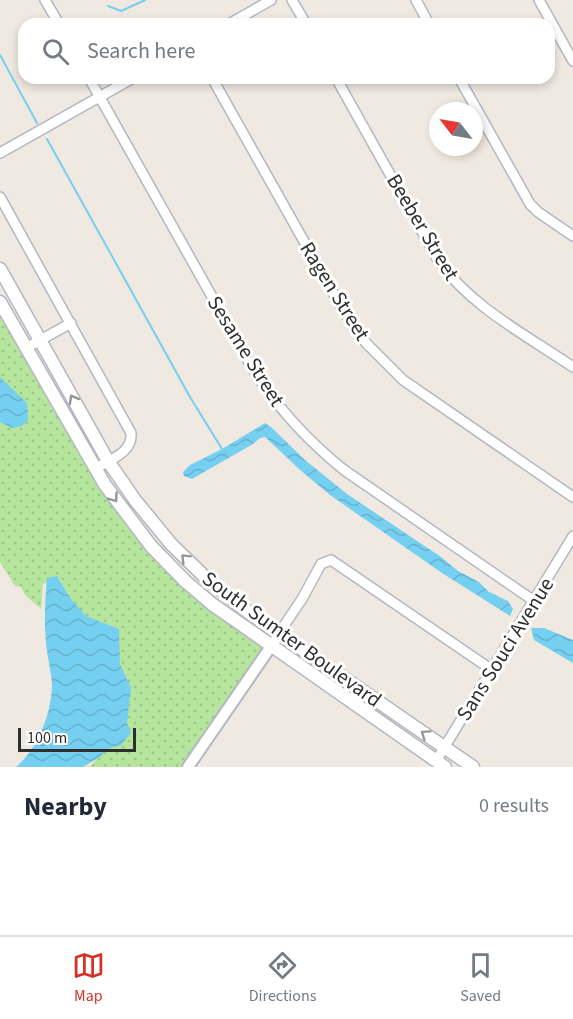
<!DOCTYPE html>
<html lang="en">
<head>
<meta charset="utf-8">
<style>
  body { margin:0; font-family:"Source Sans 3",sans-serif; background:#f2f2f3; color:#1f2937 }
  .compass { position:absolute; left:429px; top:102px; width:54px; height:54px; border-radius:50%; background:#fff; box-shadow:0 3px 9px #0003; rotate:301deg }
  .scale { position:absolute; left:18px; bottom:15px; width:118px; box-sizing:border-box; padding-left:6px; border:3px solid #2e2e2e; border-top:0; font-size:16px; line-height:21px; white-space:nowrap; color:#2e2e2e; -webkit-text-stroke:4px #fff; paint-order:stroke }
  .list { margin:0; padding:0; list-style:none }
  h2 { display:flex; justify-content:space-between; align-items:center; height:78px; margin:0; padding:0 24px; font-size:26px }
  h2 small { font-size:20px; font-weight:400; color:#747a83 }
  .icon { flex:none; width:33px; height:33px; fill:none; stroke:currentColor; stroke-width:2; stroke-linecap:round; stroke-linejoin:round }
  .map { position:relative; flex:none; width:573px; height:767px; overflow:hidden }
  .search { position:absolute; background:#fff; box-shadow:0 3px 9px #0003; left:18px; right:18px; top:18px; height:66px; display:flex; align-items:center; gap:15px; box-sizing:border-box; padding:0 21px; border-radius:18px; color:#747a83; font-size:22px }
  .sheet { height:168px; background:#fff }
  nav { display:flex; justify-content:space-around; align-items:center; box-sizing:border-box; height:84px; border-top:2px solid #e0e1e3; background:#fff; font-size:16px; color:#747a83 }
  nav a { display:grid; justify-items:center; gap:3px }
  nav .on { color:#d93025 }
  .map>svg:first-child { display:block }
  .grass { fill:url(#grass-dots) }
  .water { fill:url(#water-waves) }
  .lines { fill:none; stroke-linecap:round; stroke-linejoin:round }
  .stream { stroke:#75cff0; stroke-width:2 }
  .minor-casing { stroke:#b4b7c1; stroke-width:12 }
  .tertiary-casing { stroke:#b4b7c1; stroke-width:14 }
  .secondary-casing { stroke:#b4b7c1; stroke-width:15 }
  .minor { stroke:#fff; stroke-width:9 }
  .tertiary { stroke:#fff; stroke-width:10 }
  .secondary { stroke:#fff; stroke-width:12 }
  .oneway { stroke:#969696 }
  .labels { text-anchor:middle; dominant-baseline:central; stroke-width:6; stroke-linejoin:round; paint-order:stroke }
  .street-label { font-size:21px; fill:#2e2e2e; stroke:#fff }
</style>
</head>
<body>
<div class="map">
<svg width="573" height="767" viewBox="0 0 573 767">
  <defs>
    <pattern id="grass-dots" width="8" height="8" patternUnits="userSpaceOnUse" patternTransform="scale(1.5)"><rect width="8" height="8" fill="#b6e59e"/><path d="M2 2h.1M6 6h.1" fill="none" stroke="#9dc588" stroke-width="1.8" stroke-linecap="round"/></pattern>
    <pattern id="water-waves" width="16" height="10" patternUnits="userSpaceOnUse" patternTransform="scale(1.5)"><rect width="16" height="10" fill="#75cff0"/><path d="M0 5q4-4 8 0t8 0" fill="none" stroke="#66b2ce"/></pattern>
  </defs>
  <rect width="100%" height="100%" fill="#efe9e1"/>
  <path class="grass" d="M0,310L117,510L265,647L182,767H77L91,766L105,748L121,668L116,636L95,625L51,581L43,584L41,609L25,595L21,587L15,586L0,562V422L12,428L5,384L0,377Z"/>
  <path class="water" d="M0,377L27,403L28,420L22,426L12,428L0,422Z
    M265,423L271,427L305,460L347,494L441,557L458,571L479,582L489,592L508,601L513,609L510,616L442,573L330,495L299,469L265,437L260,438L253,444L192,479L184,476L183,472L190,465L222,449Z
    M57,576L70,598L86,616L119,629L120,664L131,688L127,723L131,733L121,745L110,748L98,758L83,767H16C38,749 52,712 52,684C51,670 47,656 46,643C44,621 45,599 47,578Z
    M531,628H544L573,640V663L534,640Z"/>
  <g class="lines">
    <path class="stream" d="M108,6L121,11L145,0
      M0,55L37,123
      M47,139L190,397L222,449"/>
    <g class="minor-casing">
      <path id="minor" d="M45,0L59,24
        M292,0L306,24
        M416,0L429,24
        M539,0L573,61
        M229,24L271,0
        M89,78L251,366C276,407 307,440 344,470L534,601
        M212,78L341,307L366,343L403,380L573,497
        M336,78L438,260C471,307 526,335 573,367
        M459,78L530,204L538,212L573,236
        M0,153L133,78
        M0,197L131,433C133,453 109,460 95,469
        M26,348L71,323
        M279,633L302,599L321,564L331,560L492,670
        M436,761L573,536"/>
    </g>
    <g class="tertiary-casing">
      <path id="tertiary" d="M188,767L276,639"/>
    </g>
    <g class="secondary-casing">
      <path id="secondary" d="M0,269L108,461L135,500L171,544L207,579L248,612L473,767
        M0,302L105,485L151,546L185,581L212,604L445,767"/>
    </g>
    <use href="#minor" class="minor"/>
    <use href="#tertiary" class="tertiary"/>
    <use href="#secondary" class="secondary"/>
  </g>
  <defs><path id="oneway-chevron" d="M-2-3.5L2.5 0L-2 3.5" fill="none" stroke-width="1.6" stroke-linecap="round" stroke-linejoin="round" transform="scale(1.5)"/></defs>
  <g class="oneway">
    <use href="#oneway-chevron" transform="translate(73 399) rotate(-119)"/>
    <use href="#oneway-chevron" transform="translate(114 498) rotate(55)"/>
    <use href="#oneway-chevron" transform="translate(185 558) rotate(-135)"/>
    <use href="#oneway-chevron" transform="translate(425 734) rotate(-145)"/>
  </g>
  <g class="labels">
    <g class="street-label">
      <text transform="translate(423 227) rotate(59)">Beeber Street</text>
      <text transform="translate(335 291) rotate(58)">Ragen Street</text>
      <text transform="translate(246 351) rotate(58)">Sesame Street</text>
      <text transform="translate(292 639) rotate(36)">South Sumter Boulevard</text>
      <text transform="translate(505 649) rotate(-58)">Sans Souci Avenue</text>
    </g>
  </g>
</svg>
<svg class="compass" viewBox="-18 -18 36 36"><path d="M0-13l5 13h-10z" fill="#e53935"/><path d="M0 13l5-13h-10z" fill="#747a83"/></svg>
<div class="scale">100 m</div>
<div class="search"><svg class="icon" aria-label="search" viewBox="0 0 24 24"><circle cx="10" cy="10" r="6"/><path d="M15 15l6 6"/></svg>Search here</div>
</div>
<section class="sheet">
<h2>Nearby<small>0 results</small></h2>
<ul class="list">
</ul>
</section>
<nav>
<a class="on"><svg class="icon" aria-label="map" viewBox="0 0 24 24"><path d="M3 6l6-2 6 2 6-2v14l-6 2-6-2-6 2zM9 4v14M15 6v14"/></svg>Map</a>
<a><svg class="icon" aria-label="directions" viewBox="0 0 24 24"><path d="M12 3l9 9-9 9-9-9zM9 14v-3h6M13 9l2 2-2 2"/></svg>Directions</a>
<a><svg class="icon" aria-label="saved" viewBox="0 0 24 24"><path d="M7 4h10v16l-5-4-5 4z"/></svg>Saved</a>
</nav>
</body>
</html>
